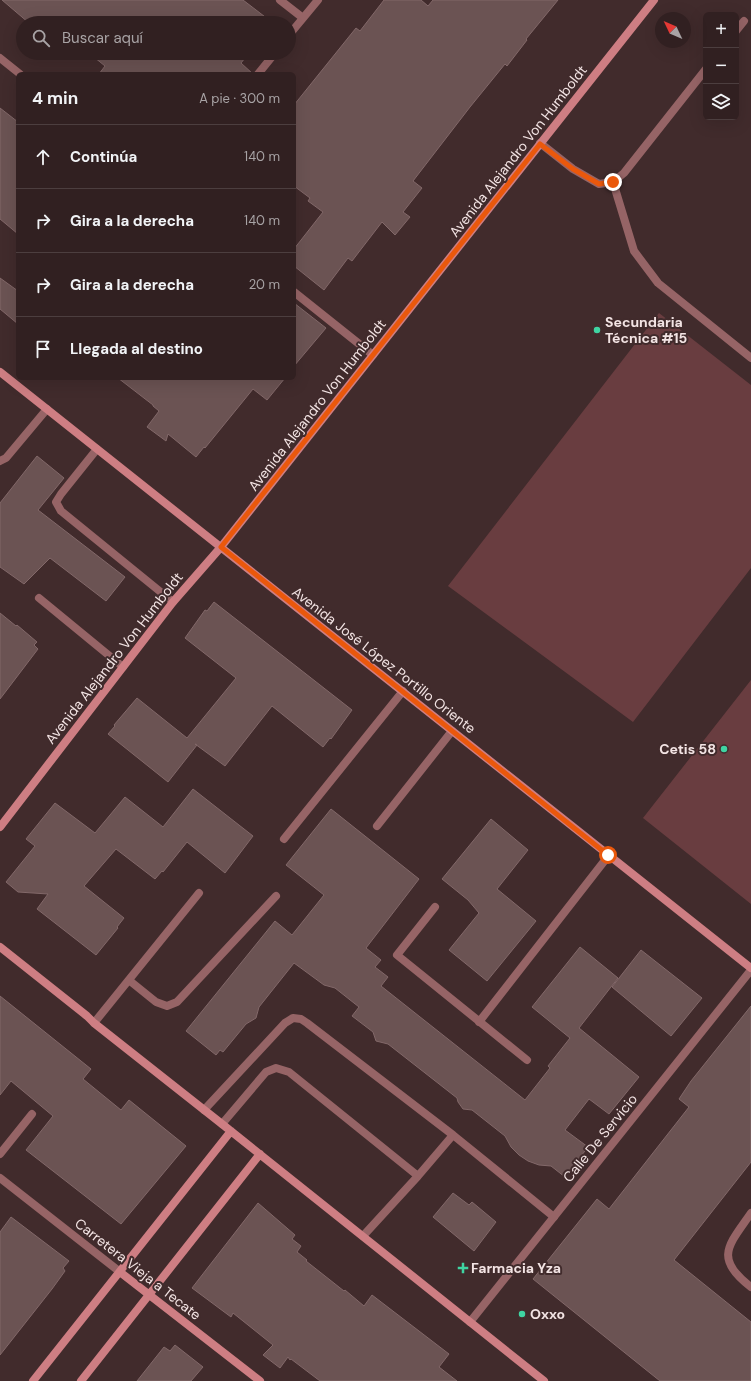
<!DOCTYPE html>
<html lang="es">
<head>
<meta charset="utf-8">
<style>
  body { margin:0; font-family:"DM Sans",sans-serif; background:#39282a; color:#f1f3f6 }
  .controls { position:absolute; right:12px; top:12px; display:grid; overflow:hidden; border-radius:6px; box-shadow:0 4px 16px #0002 }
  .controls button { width:36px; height:36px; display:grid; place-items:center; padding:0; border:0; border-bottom:1px solid #4c3e3f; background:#312021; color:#f1f3f6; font:20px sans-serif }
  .compass { position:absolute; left:655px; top:12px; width:36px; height:36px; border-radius:50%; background:#312021; box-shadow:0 4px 16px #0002; rotate:314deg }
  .stop { position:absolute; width:12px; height:12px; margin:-9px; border:3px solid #ea580c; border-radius:50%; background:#fff }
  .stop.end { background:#ea580c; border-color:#fff; box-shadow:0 1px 4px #0008 }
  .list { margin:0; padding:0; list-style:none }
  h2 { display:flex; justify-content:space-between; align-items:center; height:52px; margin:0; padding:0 16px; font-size:17px }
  h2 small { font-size:13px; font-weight:400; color:#a8a3a5 }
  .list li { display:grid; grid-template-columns:26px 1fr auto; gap:12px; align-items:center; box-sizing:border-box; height:64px; padding:0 16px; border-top:1px solid #4c3e3f }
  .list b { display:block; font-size:15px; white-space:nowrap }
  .list em { font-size:13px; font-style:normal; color:#a8a3a5 }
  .icon { flex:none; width:22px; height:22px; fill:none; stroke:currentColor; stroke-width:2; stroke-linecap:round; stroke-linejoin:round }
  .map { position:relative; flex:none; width:751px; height:1381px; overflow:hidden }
  .search { position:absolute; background:#312021; box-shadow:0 4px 16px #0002; left:16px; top:16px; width:280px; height:44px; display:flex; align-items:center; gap:10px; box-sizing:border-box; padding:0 14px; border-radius:22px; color:#a8a3a5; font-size:15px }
  .panel { position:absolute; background:#312021; box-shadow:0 4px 16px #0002; left:16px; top:72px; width:280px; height:308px; border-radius:6px }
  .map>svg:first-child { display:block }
  .green { fill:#693d40 }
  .building { fill:#6b5353; stroke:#826869 }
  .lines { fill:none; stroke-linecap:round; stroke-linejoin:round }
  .lane { stroke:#966466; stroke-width:8 }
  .street { stroke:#966466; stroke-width:8 }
  .secondary { stroke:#ce7e83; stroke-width:8 }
  .route { stroke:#ea580c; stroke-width:5 }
  .poi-dot { fill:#3fd4a2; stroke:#412b2c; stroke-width:1.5 }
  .labels { text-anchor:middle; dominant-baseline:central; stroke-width:4; stroke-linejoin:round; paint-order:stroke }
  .street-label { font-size:14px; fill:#f3e4e4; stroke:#412b2c }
  .poi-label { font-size:14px; font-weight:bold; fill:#f3e4e4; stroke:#412b2c; text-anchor:start }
</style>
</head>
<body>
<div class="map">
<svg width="751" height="1381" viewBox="0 0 751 1381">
  <rect width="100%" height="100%" fill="#412b2c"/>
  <path class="green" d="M659,313L751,385V568L633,722L448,586Z
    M751,680V904L643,818Z"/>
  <path class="building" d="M2,0H243L273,23H29Z
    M384,0H421L428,6L433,0H558L526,39L527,40L507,66L505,64L470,107L413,181L422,188L403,212L410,217L395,235L382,222L352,261L348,258L324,290L294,266V249L323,212L308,201L310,198L294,186V105L356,28L360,31Z
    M89,53H249L241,63L253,74H99L105,66Z
    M0,108L18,122V234L0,219Z
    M0,278L18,291V324L0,309Z
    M294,303L326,328L294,366Z
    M118,378H285L267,400L253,389L205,448L204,447L196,457L168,434L166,441L147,427L159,411L153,406V405Z
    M37,456L64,478L38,510L125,577L106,601L50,558L24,584L0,567V503Z
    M214,602L352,710L331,739L330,738L323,747L272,706L225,766L195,744L197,745L168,782L108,734L115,726L114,725L137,698L187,738L236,678L185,638L205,610L207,611Z
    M0,613L16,626L17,625L37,642L34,645L38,649L0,699Z
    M193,789L253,836L225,873L187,842L163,872L162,871L155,879L116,849L84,886L124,918L117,927L118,928L96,955L37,909L48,894L18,892L6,882L35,846L26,839L55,803L95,833L125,797L163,827Z
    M331,809L419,879L366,948L381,960L375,967L388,977L381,986L525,1100L550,1068L548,1066L570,1038L532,1007L580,947L618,978L579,1028L639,1077L609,1114L589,1099L565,1130L588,1147L565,1177L551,1166L539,1165L528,1161L519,1155L511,1147L505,1136L472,1110L463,1109L458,1102L457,1098L388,1044L376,1041L373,1032L352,1016L359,1007L335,988L324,985L294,963L259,1007L256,1018L246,1024L223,1052L220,1050L216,1055L186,1031L275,921L292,935L324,895L286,865Z
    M491,819L528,850L497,889L536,921L487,981L449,950L479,913L468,900L442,879Z
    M641,950L702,998L671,1036L612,987Z
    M0,996L91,1069L83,1079L121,1110L129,1100L186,1146L121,1224L26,1150L53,1116L11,1081L0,1095Z
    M751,1006V1162L674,1260L751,1322V1381H660L533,1279L597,1199L609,1209L689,1107L679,1099L691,1081Z
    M453,1193L469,1205L472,1202L496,1222L474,1251L433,1217Z
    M258,1203L295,1235L292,1239L301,1246L297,1252L307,1260L306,1261L344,1291L345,1290L364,1306L372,1295L449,1354L439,1367L457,1381H320L291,1359L290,1360L288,1357L280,1368L263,1355L273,1345L233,1313L231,1317L192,1288Z
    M11,1217L69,1261L63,1268L65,1271L52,1289L0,1355V1232Z
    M175,1345L203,1367L191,1381H137L164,1347L170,1351Z"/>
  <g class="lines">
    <path class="lane" d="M736,31L744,21
      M540,143L573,169L599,184L613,182L624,173L706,69
      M613,182L634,251L658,283L751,358
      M97,449L61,494L56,502L61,511L173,602
      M0,461L6,458L47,409
      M39,598L123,667
      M377,826L452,731
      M284,839L403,691
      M435,907L397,955L527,1060
      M130,981L156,1002L167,1006L177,1002L276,896
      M479,1022L609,855
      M94,1023L199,893
      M204,1110L285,1023L293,1018L301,1019L307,1023L453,1135L418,1176L363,1236
      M222,1124L266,1072L276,1068L289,1072L418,1176
      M453,1135L554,1217
      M751,1213C729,1245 713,1258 751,1287"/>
    <path class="street" d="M280,0L303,18
      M289,35L318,0
      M0,58L20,74
      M258,74L275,53
      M294,292L373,355
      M0,1154L32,1114
      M0,1178L120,1272
      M470,1322L751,970"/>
    <path class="secondary" d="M0,372L751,968
      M0,827L173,602L221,547L654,0
      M0,947L87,1016L94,1023L222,1124L544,1381
      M120,1272L260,1381
      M33,1381L231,1131
      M81,1381L260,1154"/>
  </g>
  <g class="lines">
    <path class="route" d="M608,855L221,547L540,144L573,169L599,184L613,182"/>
  </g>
  <g class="poi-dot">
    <circle cx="597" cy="330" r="4"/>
    <circle cx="724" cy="749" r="4"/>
    <path d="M461 1262h4v4h4v4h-4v4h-4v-4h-4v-4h4z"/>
    <circle cx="522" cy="1314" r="4"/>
  </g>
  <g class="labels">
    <g class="street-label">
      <text transform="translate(518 151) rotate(-52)">Avenida Alejandro Von Humboldt</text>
      <text transform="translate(317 405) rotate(-52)">Avenida Alejandro Von Humboldt</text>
      <text transform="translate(114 658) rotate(-52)">Avenida Alejandro Von Humboldt</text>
      <text transform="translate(384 660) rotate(38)">Avenida José López Portillo Oriente</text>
      <text transform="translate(600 1138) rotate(-51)">Calle De Servicio</text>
      <text transform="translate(138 1269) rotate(38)">Carretera Vieja a Tecate</text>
    </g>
    <g class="poi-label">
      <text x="605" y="322">Secundaria<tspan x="605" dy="16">Técnica #15</tspan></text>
      <text x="716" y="749" text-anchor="end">Cetis 58</text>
      <text x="471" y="1268">Farmacia Yza</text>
      <text x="530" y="1314">Oxxo</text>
    </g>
  </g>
</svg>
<div class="controls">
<button>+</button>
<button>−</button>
<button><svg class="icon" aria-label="layers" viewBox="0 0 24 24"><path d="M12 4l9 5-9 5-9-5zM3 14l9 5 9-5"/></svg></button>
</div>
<svg class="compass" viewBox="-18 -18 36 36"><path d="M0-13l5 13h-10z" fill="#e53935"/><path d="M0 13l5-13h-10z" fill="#a8a3a5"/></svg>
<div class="stop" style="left:608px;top:855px"></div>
<div class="stop end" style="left:613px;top:182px"></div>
<div class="search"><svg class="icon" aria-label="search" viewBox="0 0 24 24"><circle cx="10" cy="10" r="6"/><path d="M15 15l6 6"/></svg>Buscar aquí</div>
<section class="panel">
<h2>4 min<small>A pie · 300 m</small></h2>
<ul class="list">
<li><svg class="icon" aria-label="ahead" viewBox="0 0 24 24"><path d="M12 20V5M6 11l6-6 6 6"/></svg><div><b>Continúa</b></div><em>140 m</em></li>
<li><svg class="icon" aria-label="right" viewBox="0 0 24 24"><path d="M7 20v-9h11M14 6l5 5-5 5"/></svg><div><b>Gira a la derecha</b></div><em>140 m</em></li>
<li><svg class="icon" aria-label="right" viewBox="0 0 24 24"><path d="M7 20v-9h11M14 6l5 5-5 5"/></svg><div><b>Gira a la derecha</b></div><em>20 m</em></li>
<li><svg class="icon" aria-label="arrive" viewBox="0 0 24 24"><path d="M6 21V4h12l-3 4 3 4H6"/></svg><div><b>Llegada al destino</b></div></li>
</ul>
</section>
</div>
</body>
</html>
